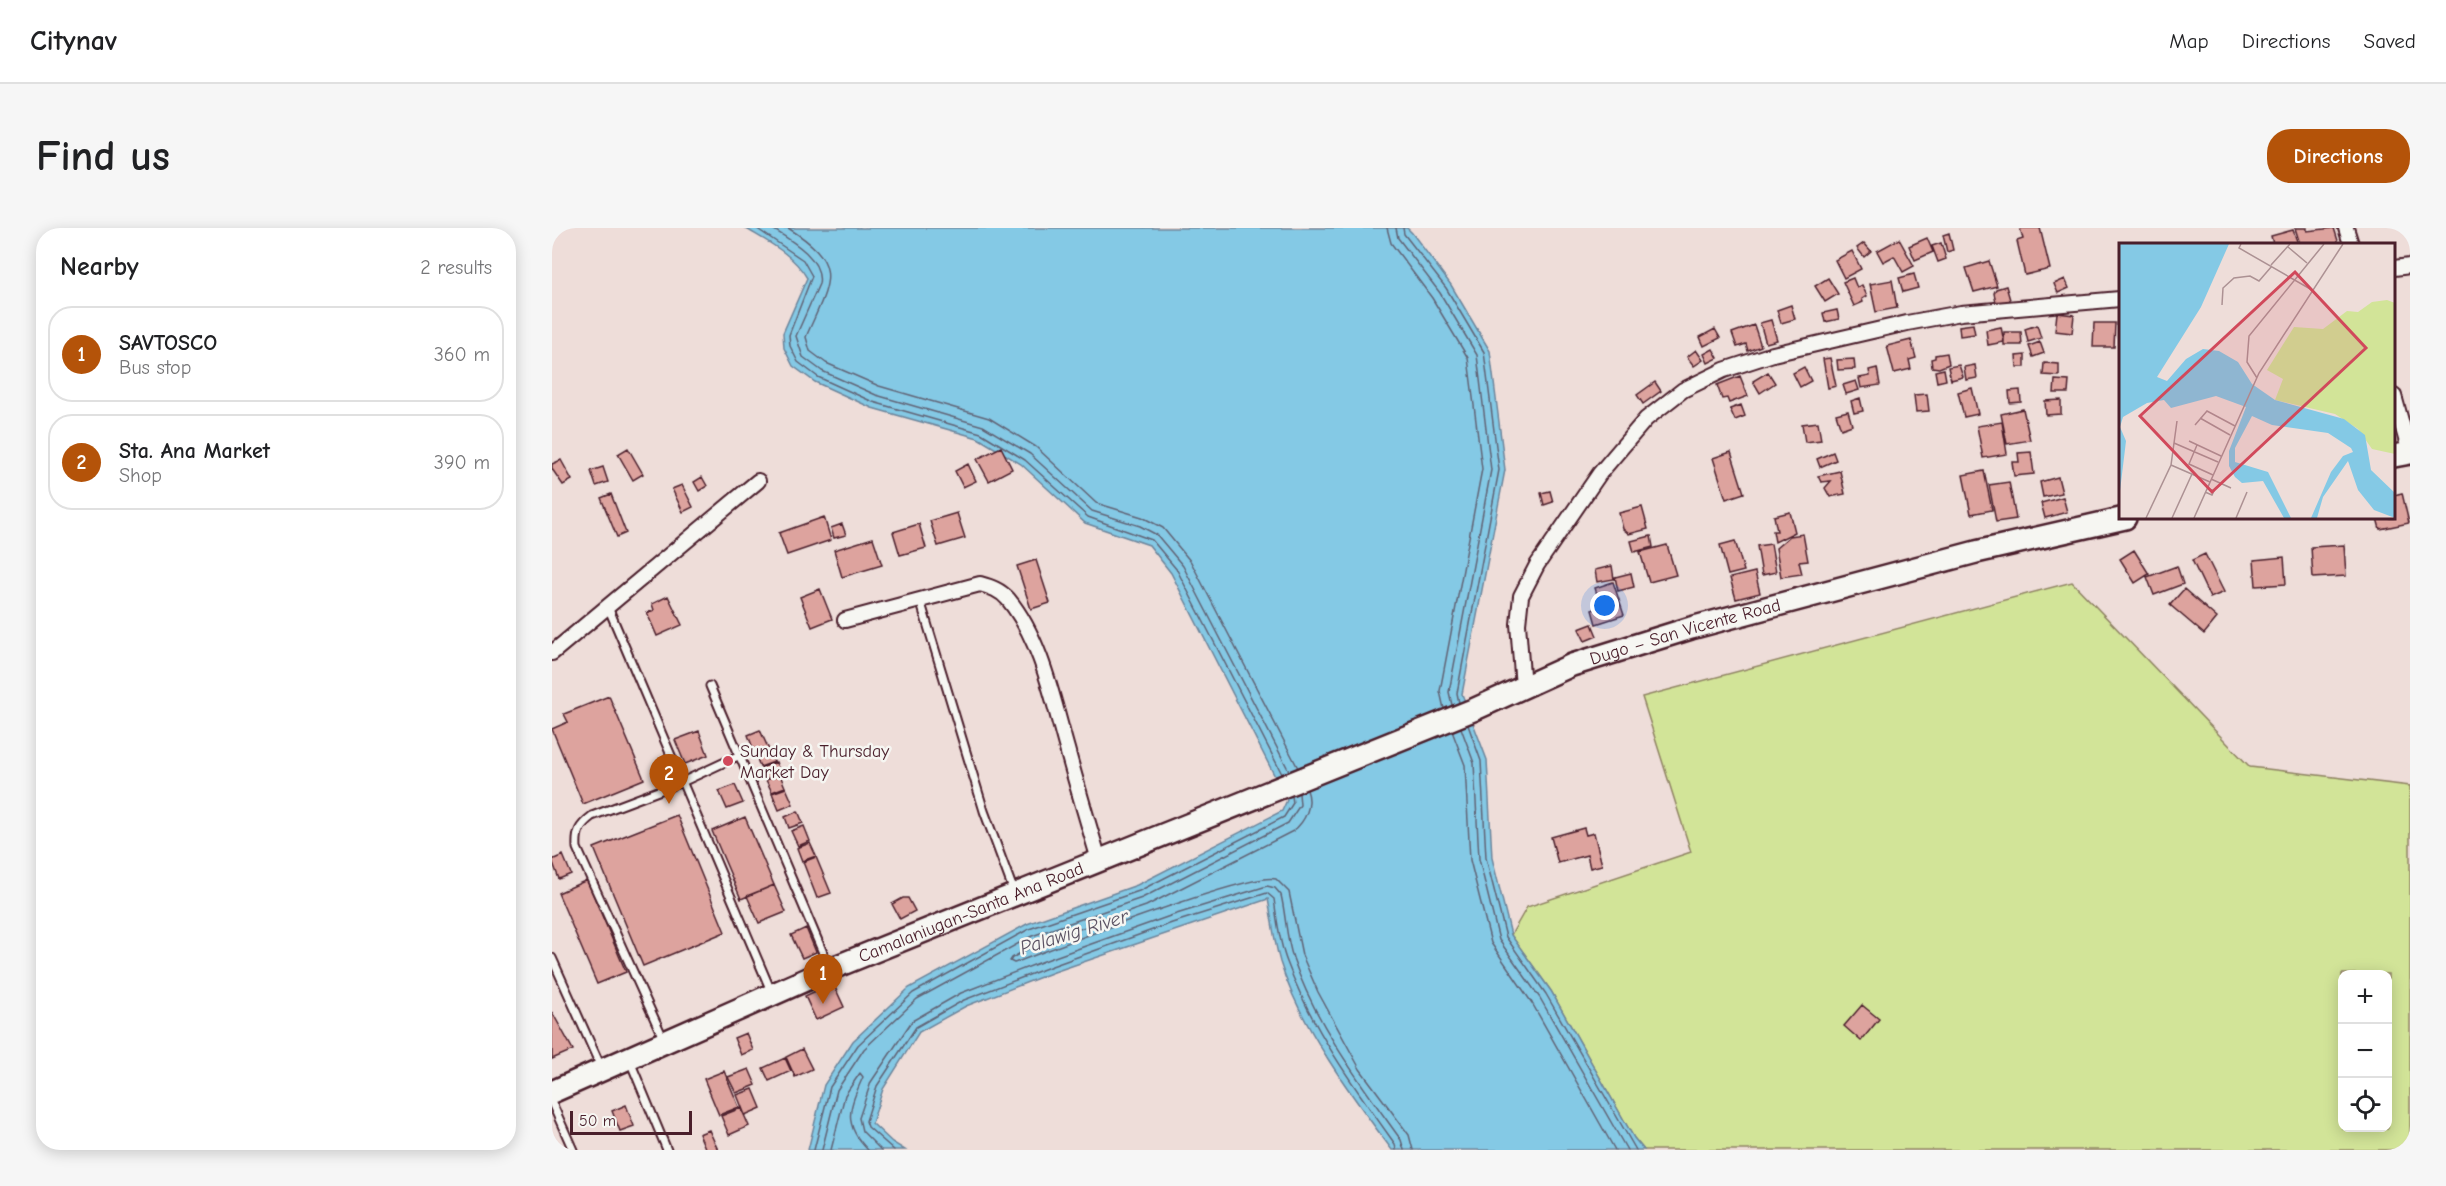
<!DOCTYPE html>
<html lang="en">
<head>
<meta charset="utf-8">
<style>
  body { margin:0; font-family:"Comic Neue",sans-serif; background:#f6f6f6; color:#202124 }
  .controls { position:absolute; right:18px; bottom:18px; display:grid; overflow:hidden; border-radius:12px; box-shadow:0 3px 15px #0003 }
  .controls button { width:54px; height:54px; display:grid; place-items:center; padding:0; border:0; border-bottom:2px solid #e0e0e0; background:#fff; color:#202124; font:30px sans-serif }
  .scale { position:absolute; left:18px; bottom:15px; width:122px; box-sizing:border-box; padding-left:6px; border:3px solid #4a1f2b; border-top:0; font-size:16px; line-height:21px; white-space:nowrap; color:#4a1f2b; -webkit-text-stroke:4px #f6f6f2; paint-order:stroke }
  .you { position:absolute; left:1053px; top:378px; width:21px; height:21px; margin:-15px; border:4px solid #fff; border-radius:50%; background:#1a73e8; box-shadow:0 0 0 9px #1a73e833 }
  .badge { display:grid; place-items:center; width:39px; height:39px; border-radius:50%; background:#b45309; color:#fff; font-size:20px; font-weight:700 }
  .pin { position:absolute; translate:-50% -50px; filter:drop-shadow(0 2px 3px #0008) }
  .pin::after { content:''; position:absolute; top:32px; width:21px; height:18px; background:inherit; clip-path:polygon(0 0,100% 0,50% 100%) }
  .list { margin:0; padding:0; list-style:none }
  h2 { display:flex; justify-content:space-between; align-items:center; height:78px; margin:0; padding:0 24px; font-size:26px }
  h2 small { font-size:20px; font-weight:400; color:#757577 }
  .list li { display:grid; grid-template-columns:39px 1fr auto; gap:18px; align-items:center; box-sizing:border-box; height:96px; margin:0 12px 12px; padding:0 12px; border:2px solid #e0e0e0; border-radius:24px }
  .list b { display:block; font-size:22px; white-space:nowrap }
  .list p { margin:0; font-size:20px; white-space:nowrap; color:#757577 }
  .list em { font-size:20px; font-style:normal; color:#757577 }
  .icon { flex:none; width:33px; height:33px; fill:none; stroke:currentColor; stroke-width:2; stroke-linecap:round; stroke-linejoin:round }
  .map { position:relative; flex:none; width:1858px; height:922px; overflow:hidden; border-radius:24px }
  header { display:flex; align-items:center; gap:36px; box-sizing:border-box; height:84px; padding:0 30px; background:#fff; border-bottom:2px solid #e0e0e0 }
  header strong { font-size:28px }
  nav { display:flex; gap:33px; margin-inline-start:auto; font-size:21px }
  .intro { display:flex; align-items:center; justify-content:space-between; box-sizing:border-box; height:144px; padding:0 36px }
  h1 { margin:0; font-size:42px }
  .button { padding:15px 27px; border-radius:24px; background:#b45309; color:#fff; font-size:21px; font-weight:700 }
  main { display:flex; gap:36px; padding:0 36px }
  aside { flex:1; background:#fff; border-radius:24px; box-shadow:0 3px 15px #0003 }
  .map>svg:first-child { display:block }
  .green { fill:#d2e498; stroke:#8e8262; stroke-width:1.5; fill-rule:evenodd }
  .water { fill:#84c9e5; stroke:#6d859b; stroke-width:1.5 }
  .lines { fill:none; stroke-linecap:round; stroke-linejoin:round }
  .shore { stroke:#616375; stroke-width:1.5 }
  .building { fill:#dda39e; stroke:#4a1f2b; stroke-width:1.5 }
  .lane-casing { stroke:#4a1f2b; stroke-width:11 }
  .street-casing { stroke:#4a1f2b; stroke-width:18 }
  .primary-casing { stroke:#4a1f2b; stroke-width:26 }
  .lane { stroke:#f6f6f2; stroke-width:7 }
  .street { stroke:#f6f6f2; stroke-width:14 }
  .primary { stroke:#f6f6f2; stroke-width:21 }
  .poi-dot { fill:#d1495b; stroke:#f6f6f2; stroke-width:2 }
  .labels { text-anchor:middle; dominant-baseline:central; stroke-width:5; stroke-linejoin:round; paint-order:stroke }
  .street-label { font-size:18px; fill:#4a1f2b; stroke:#f6f6f2 }
  .poi-label { font-size:18px; fill:#4a1f2b; stroke:#f6f6f2; text-anchor:start }
  .water-label { font-size:20px; font-style:italic; fill:#5b5263; stroke:#f6f6f2 }
  .inset-road { fill:none; stroke:#ac9193; stroke-width:1.5 }
  .view { fill:#d1495b; fill-opacity:0.15; stroke:#d1495b; stroke-width:3 }
  .inset-edge { fill:none; stroke:#4a1f2b; stroke-width:3 }
</style>
</head>
<body>
<header>
<strong>Citynav</strong>
<nav><a>Map</a><a>Directions</a><a>Saved</a></nav>
</header>
<div class="intro"><h1>Find us</h1><a class="button">Directions</a></div>
<main>
<aside>
<h2>Nearby<small>2 results</small></h2>
<ul class="list">
<li><span class="badge">1</span><div><b>SAVTOSCO</b><p>Bus stop</p></div><em>360 m</em></li>
<li><span class="badge">2</span><div><b>Sta. Ana Market</b><p>Shop</p></div><em>390 m</em></li>
</ul>
</aside>
<div class="map">
<svg width="1858" height="922" viewBox="0 0 1858 922">
  <rect width="100%" height="100%" fill="#eeddd9"/>
  <filter id="ink" filterUnits="userSpaceOnUse"><feTurbulence type="fractalNoise" baseFrequency=".0167" numOctaves="2"/><feDisplacementMap in="SourceGraphic" scale="12" xChannelSelector="R" yChannelSelector="G"/><feConvolveMatrix kernelMatrix="1 2 1 2 8 2 1 2 1" color-interpolation-filters="sRGB"/></filter>
  <g filter="url(#ink)">
    <path class="green" d="M1520,354L1698,539L1858,558V922H1092L1082,910L999,763L959,707L975,679L1139,624L1090,469ZM1790,746H1836V900H1790Z"/>
    <path class="water" d="M193,0H855L860,5L899,57L938,123L953,242L910,466L935,532L940,630L959,707L999,763L1082,910L1092,922H840C800,868 748,798 728,734C722,713 720,691 716,671L502,744L414,778L367,804L331,861L320,895L340,914L353,922H256L272,857L301,813L357,760L475,696L585,657L730,583L735,572L619,345L597,317L533,295L469,236L426,210L320,180L263,154L241,138L232,120L231,105L255,50C241,26 216,14 193,0Z"/>
    <g class="lines">
      <path class="shore" d="M204,0L251,32L260,48L237,107L238,118L246,134L266,149L321,174L429,205L473,232L536,289L600,312L625,342L730,546
        M219,0C237,11 272,30 267,56L244,108L251,129L270,143L324,167L431,198L478,226L540,283L588,298L605,307L631,338L737,543
        M236,0C296,37 276,57 254,109L258,123L274,135L327,158L437,190L484,219L544,275L590,289L611,300L639,334L746,540
        M835,0L839,15L880,70L916,130L930,241L888,463L892,481
        M844,0L846,10L888,65L925,127L939,242L897,464L900,477
        M851,0L852,6L894,60L932,124L947,242L905,465L907,475
        M916,497L929,533L934,630L954,709L994,766L1084,922
        M909,500L922,535L927,631L947,712L988,770L1075,922
        M900,503L913,537L918,632L939,715L980,775L1063,922
        M755,562C761,577 753,594 741,603L594,678L484,716L460,730L458,733L462,735C499,721 700,643 724,651L737,664L750,727L766,764L808,841L857,907L861,922
        M262,922L278,859L306,817L361,765L477,701L587,663L732,589L741,575L740,568
        M270,922L285,862L312,821L365,771L480,708L590,670L736,595L748,577L747,565
        M279,922L293,867L308,845L311,849C297,880 290,896 316,922
        M329,922L310,903L307,890L319,854L360,793L409,765L497,731L618,688L715,658L723,660L729,667C734,688 734,710 741,730C764,797 809,856 849,912L852,922
        M342,922L316,899L314,893L325,858L364,799L412,772L500,738L620,695L715,665L722,671C725,691 727,714 735,734C760,801 802,859 843,916L844,922"/>
    </g>
    <path class="building" d="M1468,0H1488L1498,41L1473,47L1465,13L1471,11Z
      M1743,0H1755V3L1782,0L1787,16H1748Z
      M1741,2L1746,16H1721L1719,8Z
      M1397,5L1401,22L1395,24L1391,7Z
      M1375,10L1381,24L1363,32L1357,18Z
      M1347,11L1362,38L1351,44L1342,28L1331,34L1325,23Z
      M1312,15L1319,23L1312,29L1305,20Z
      M1389,15L1394,31L1386,34L1380,18Z
      M1300,23L1309,41L1292,50L1283,32Z
      M1437,33L1445,58L1422,64L1414,40Z
      M1362,46L1366,60L1351,64L1347,50Z
      M1276,50L1286,66L1273,74L1263,58Z
      M1301,50L1305,60L1310,57L1315,68L1310,71L1311,74L1302,78L1291,54Z
      M1513,51L1517,60L1506,65L1502,56Z
      M1340,52L1345,80L1324,84L1318,56Z
      M1454,58L1459,75L1445,79L1442,65L1444,61Z
      M1239,77L1243,91L1229,95L1225,82Z
      M1285,82L1287,91L1273,94L1271,85Z
      M1505,85L1522,87L1520,105L1503,103Z
      M1219,92L1225,112L1214,115L1208,95Z
      M1542,95H1563L1562,119H1541Z
      M1421,96L1423,106L1408,108L1407,98Z
      M1202,97L1209,118L1196,123L1194,116L1185,119L1180,105Z
      M1485,97L1489,110L1476,114L1473,101Z
      M1449,99L1452,114L1436,117L1434,102Z
      M1163,101L1168,110L1152,118L1148,109Z
      M1452,104H1469L1470,117H1452Z
      M1359,112L1364,130L1357,132L1359,141L1342,145L1335,118Z
      M1488,114L1492,125L1481,129L1477,118Z
      M1161,121L1166,130L1156,135L1152,126Z
      M1144,122L1151,132L1142,138L1135,129Z
      M1395,125L1397,136L1387,140L1380,139L1379,131L1383,130V127Z
      M1473,127V139H1465L1464,128Z
      M1278,130L1284,158L1276,160L1271,131Z
      M1302,131L1303,141L1286,142L1285,132Z
      M1492,135L1507,136V148L1491,147Z
      M1407,137L1411,149L1399,152L1396,139Z
      M1423,137L1425,150L1414,152L1412,139Z
      M1252,139L1259,153L1248,159L1241,145Z
      M1325,140L1328,157L1309,160L1307,150L1318,148L1317,142Z
      M1392,141L1394,152L1385,154L1383,143Z
      M1216,144L1223,155L1208,165L1201,153Z
      M1188,148L1196,168L1177,175L1175,170L1170,171L1165,157Z
      M1503,152L1517,153L1516,165H1502Z
      M1304,153L1307,162L1294,166L1291,157Z
      M1103,154L1109,163L1091,176L1085,167Z
      M1420,160L1426,186L1412,189L1406,164Z
      M1468,162L1469,174L1458,175L1457,163Z
      M1375,166L1377,183L1364,184L1362,167Z
      M1308,170L1311,183L1302,185L1299,173Z
      M1509,172V186L1494,187L1493,173Z
      M1189,177L1193,188L1183,192L1178,181Z
      M1471,181L1478,212L1455,216L1449,186Z
      M1296,183L1300,197L1289,201L1284,186Z
      M1266,194L1269,212L1253,214L1250,196Z
      M1450,194L1455,226L1431,230L1425,198Z
      M449,219L460,241L437,253L425,231Z
      M76,220L91,246L81,252L66,226Z
      M1179,224L1192,265L1174,271L1161,230Z
      M1281,224L1284,232L1268,239L1265,231Z
      M1479,224L1482,246L1462,248L1460,234H1467L1466,225Z
      M9,232L20,252L11,257L0,241V236Z
      M416,236L424,253L411,259L403,243Z
      M51,239L56,254L44,258L39,243Z
      M1288,243L1293,266L1278,269L1273,260L1279,253L1269,254L1266,248Z
      M1432,243L1440,282L1419,286L1411,247Z
      M150,249L155,258L147,263L142,254Z
      M1506,249L1510,265L1491,269L1488,254Z
      M1457,254L1464,291L1444,294L1437,257Z
      M130,257L141,279L131,284L120,261Z
      M998,263L1001,274L992,277L989,265Z
      M1850,265L1857,295L1828,301L1825,290H1842V267Z
      M59,266L74,305L65,309L49,270Z
      M1511,269L1515,284L1493,290L1489,275Z
      M1090,279L1096,301L1077,306L1071,301L1067,285Z
      M1238,284L1243,304L1223,314L1221,303H1225L1222,288Z
      M405,285L413,310L386,318L378,293Z
      M272,289L279,312L235,327L227,305Z
      M290,296L294,307L282,310L279,300Z
      M367,296L374,320L348,327L341,304Z
      M1251,306L1256,333L1247,334L1250,346L1229,349L1224,320L1238,308Z
      M1099,308L1101,319L1082,324L1079,313Z
      M321,310L330,337L290,349L282,322Z
      M1183,313L1192,343L1176,347L1168,317Z
      M1219,316L1224,344L1210,347L1205,318Z
      M1115,317L1124,347L1097,354L1088,324Z
      M1792,317L1794,348L1761,350L1759,319Z
      M1582,322L1597,346L1583,355L1568,331Z
      M1653,326L1672,364L1658,370L1640,332Z
      M1732,329L1734,356L1704,358L1702,332Z
      M484,332L498,375L479,381L465,338Z
      M1060,338L1062,351L1045,354L1043,342Z
      M1625,338L1631,356L1602,367L1595,349Z
      M1203,344L1208,365L1184,371L1178,350Z
      M1079,345L1082,359L1066,363L1063,349Z
      M1061,354L1072,387L1044,396L1040,382L1049,379L1043,360Z
      M268,361L280,391L260,399L248,369Z
      M1632,361L1665,390L1652,406L1618,377Z
      M116,368L130,397L105,408L95,385L102,382L100,376Z
      M1040,396L1045,408L1033,413L1027,401Z
      M57,468L92,551L31,576L0,501L16,494L12,486Z
      M208,502L217,522L204,528L196,507Z
      M147,503L156,527L133,536L123,512Z
      M218,523L222,534L208,539L204,528Z
      M224,534L228,545L214,551L209,540Z
      M228,547L233,559L220,564L214,552Z
      M183,557L191,575L175,581L167,563Z
      M234,560L241,576L227,582L220,565Z
      M246,583L251,595L237,600L233,589Z
      M125,587L173,704L91,738L42,620Z
      M193,589L222,657L189,671L160,603Z
      M252,598L258,613L246,618L239,603Z
      M1032,600L1034,607L1042,605L1050,637L1038,640L1035,627L1006,635L999,609Z
      M258,615L264,628L250,633L245,620Z
      M11,627L19,646L7,651L0,632Z
      M264,629L279,665L265,670L251,634Z
      M35,652L74,744L45,756L6,665Z
      M222,657L234,684L207,695L195,668Z
      M351,670H356L363,683L348,691L340,676Z
      M254,700L264,724L250,730L239,707Z
      M281,755L292,779L264,792L253,768Z
      M1310,777L1327,791L1309,813L1292,798Z
      M0,784L21,822L0,831Z
      M194,805L201,822L189,827L182,810Z
      M250,821L260,841L243,849L234,829Z
      M233,830L239,843L217,853L211,840Z
      M197,841L204,857L184,865L176,849Z
      M172,843L187,879L167,887L152,851Z
      M201,861L209,880L193,887L185,867Z
      M74,877L82,898L68,903L60,883Z
      M189,880L197,898L177,907L169,888Z
      M157,902L166,922H154L147,906Z"/>
    <g class="lines">
      <g class="lane-casing">
        <path id="lane" d="M368,372L432,583L462,664
          M56,379L219,763
          M158,458L277,739
          M0,730L49,839
          M112,812L25,620C24,604 27,598 40,588L130,554L188,527
          M78,833L115,922
          M0,875L21,922"/>
      </g>
      <g class="street-casing">
        <path id="street" d="M1794,0L1799,16
          M1842,40L1858,38
          M1842,168L1858,225
          M293,392L428,356C439,359 448,362 456,371C489,411 501,472 515,521C525,558 536,595 547,632
          M0,425L206,253
          M971,459L966,396L969,368L985,337L1048,245L1094,191L1131,162L1172,142L1221,126L1355,95L1409,85L1568,71"/>
      </g>
      <g class="primary-casing">
        <g id="primary">
          <path d="M1842,228L1858,225"/>
          <path id="s1" d="M0,864L278,741L921,482L1020,437L1139,400L1424,324L1573,290"/>
        </g>
      </g>
      <use href="#lane" class="lane"/>
      <use href="#street" class="street"/>
      <use href="#primary" class="primary"/>
    </g>
  </g>
  <circle class="poi-dot" cx="176" cy="533" r="6"/>
  <g class="labels">
    <g class="street-label">
      <text stroke="none"><textPath href="#s1" startOffset="1224">Dugo – San Vicente Road</textPath></text>
      <text stroke="none"><textPath href="#s1" startOffset="456">Camalaniugan-Santa Ana Road</textPath></text>
    </g>
    <g class="poi-label">
      <text x="188" y="523">Sunday &amp; Thursday<tspan x="188" dy="21">Market Day</tspan></text>
    </g>
    <g class="water-label">
      <text transform="translate(522 704) rotate(-17)">Palawig River</text>
    </g>
  </g>
  <g transform="translate(1567 15)">
    <rect width="276" height="276" fill="#eeddd9"/>
    <path d="M268,57L276,60V211L253,206L239,186L216,171L156,157L164,136L148,127L175,84L204,86L228,68L239,69L253,59Z" fill="#d2e498"/>
    <path d="M0,1H110L82,64L38,134L48,138L67,116L84,106L100,108L119,119L133,141L156,157L225,176L246,192L252,227L276,250V275L255,267L239,247L229,218L204,254L198,275H192L212,229L224,213L234,209L232,205L209,190L153,182L133,173L116,205V219L149,229L172,275H165L144,238L123,240L116,234L110,223V208L127,164L97,153L52,165L45,157L28,160L4,174L1,184L7,198L0,256Z" fill="#84c9e5"/>
    <path class="inset-road" d="M122,1L120,5L193,47M169,4L188,20M152,22L171,1M103,62L104,45L115,35L131,33L140,38L153,23M138,135L128,119L130,93L205,1M81,175L111,192M76,182L88,168L116,183M70,198L102,213M55,200L99,219M78,202L70,221L94,232M52,222L91,239M92,236L112,245M86,249L93,252L95,248L88,245M27,275L52,222L58,178M53,275L73,231M75,275L140,130L224,1M117,275L128,249"/>
    <path class="view" d="M176,29L247,105L93,249L21,173Z"/>
    <rect width="276" height="276" class="inset-edge"/>
  </g>
</svg>
<div class="controls">
<button>+</button>
<button>−</button>
<button><svg class="icon" aria-label="locate" viewBox="0 0 24 24"><circle cx="12" cy="12" r="6"/><path d="M12 2v4M12 18v4M2 12h4M18 12h4"/></svg></button>
</div>
<div class="scale">50 m</div>
<div class="you"></div>
<div class="pin badge" style="left:271px;top:776px">1</div>
<div class="pin badge" style="left:117px;top:576px">2</div>
</div>
</main>
</body>
</html>
